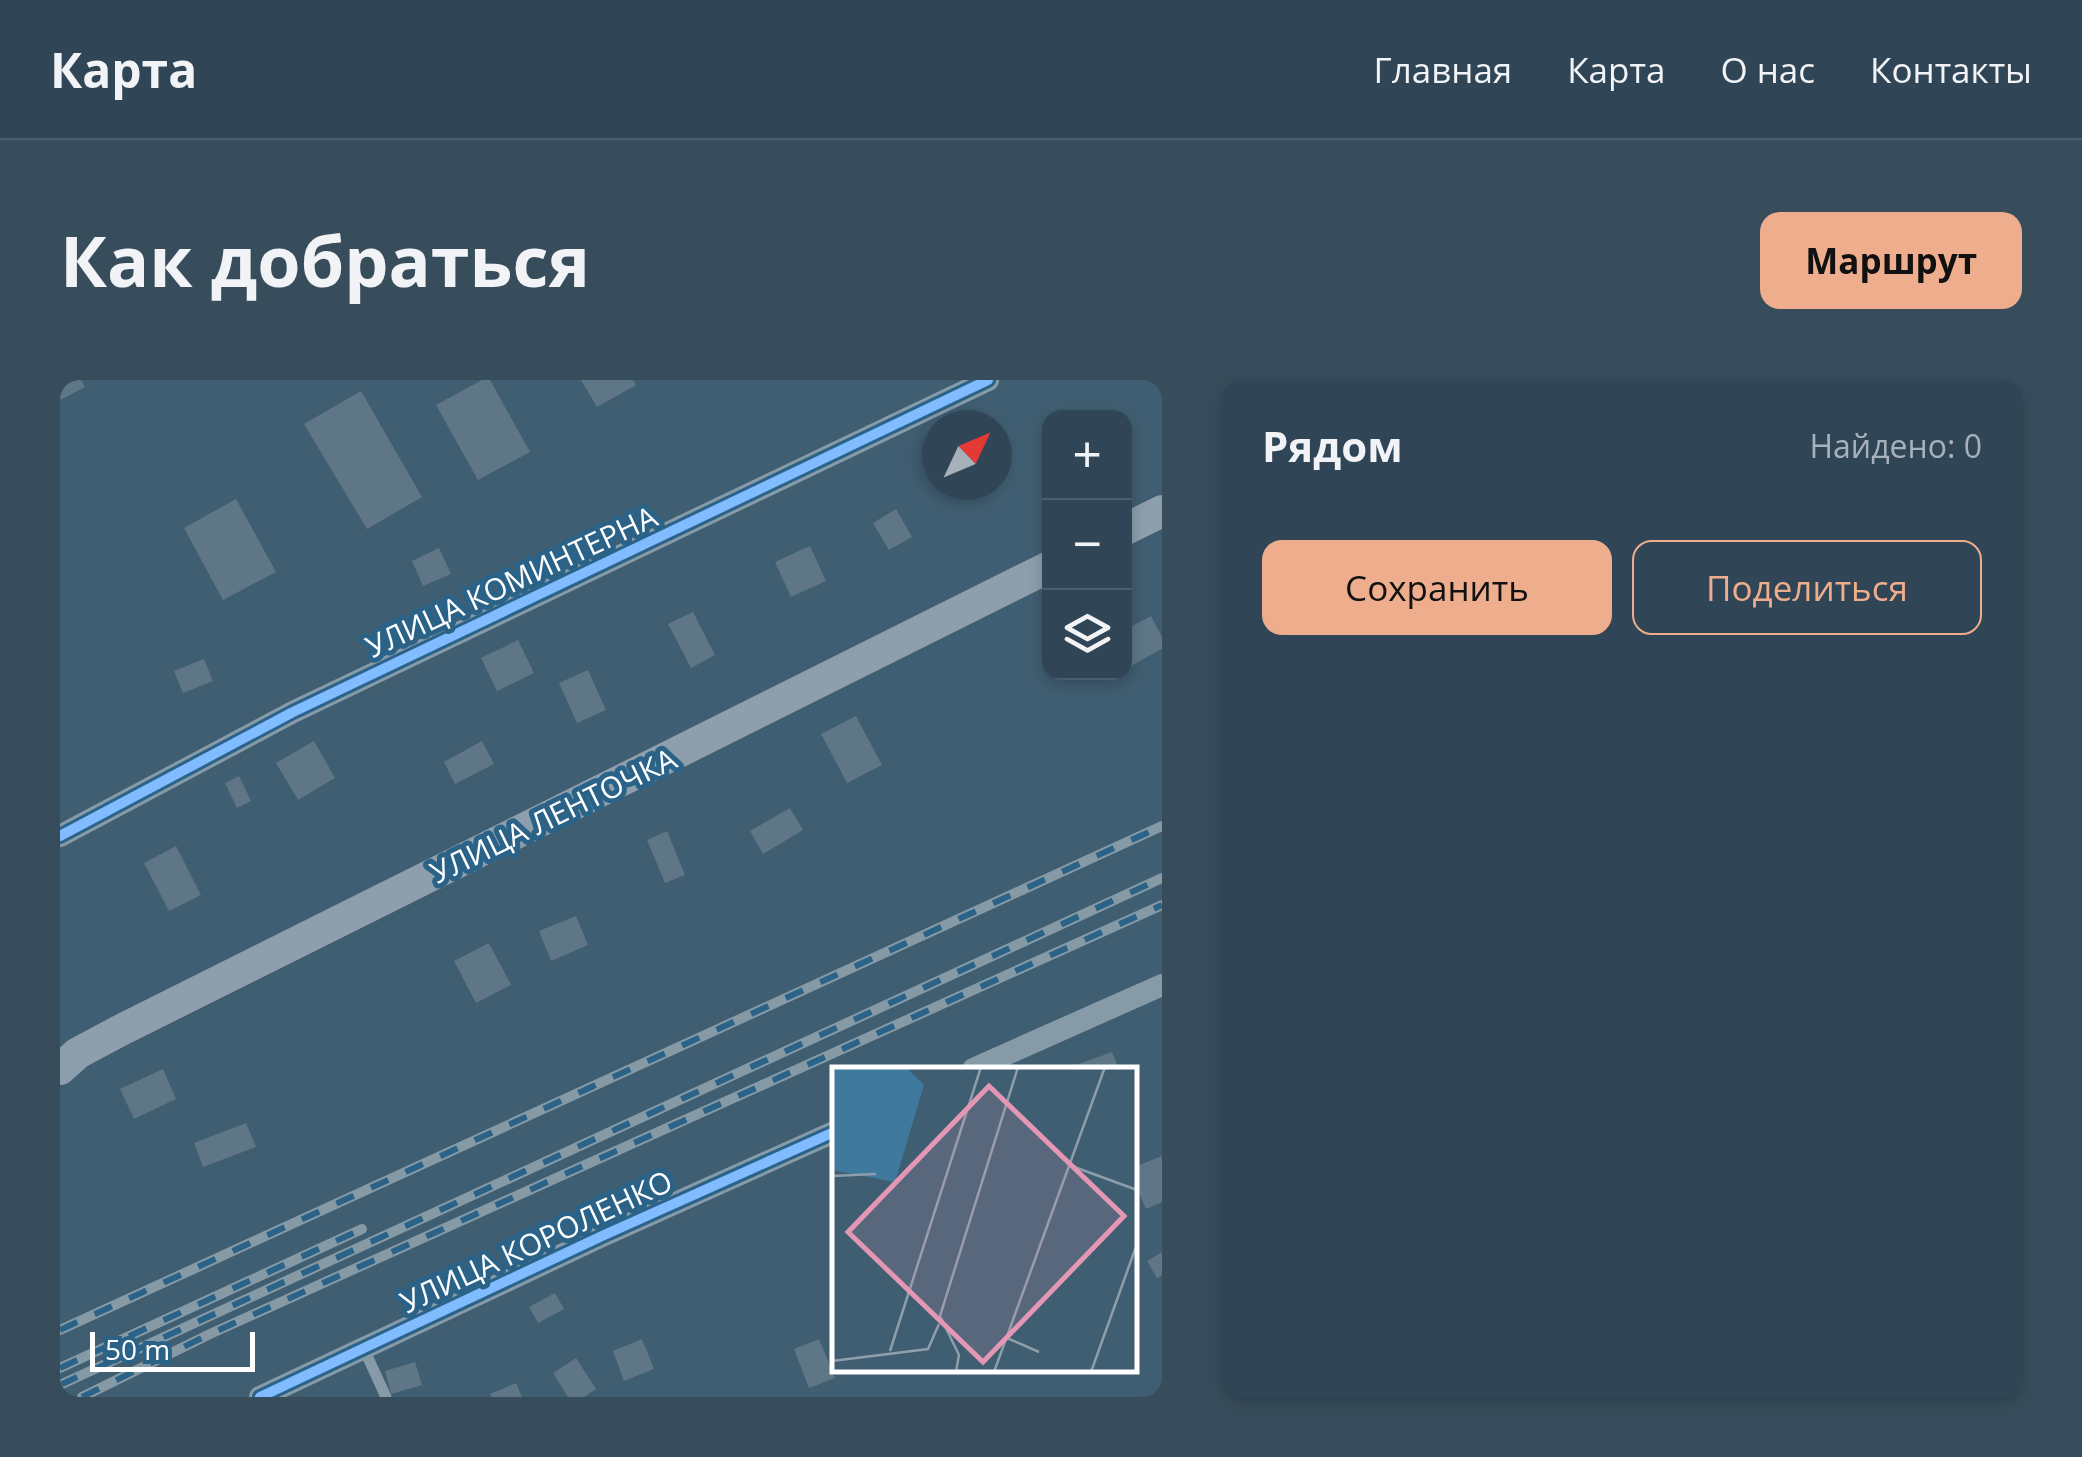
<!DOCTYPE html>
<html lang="ru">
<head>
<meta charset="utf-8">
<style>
  body { margin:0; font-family:"Open Sans",sans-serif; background:#384d5c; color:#f1f3f6 }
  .controls { position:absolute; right:30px; top:30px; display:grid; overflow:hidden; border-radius:20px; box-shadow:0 5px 15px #0003 }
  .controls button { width:90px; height:90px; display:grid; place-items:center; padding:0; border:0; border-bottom:2px solid #4b5e6c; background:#304656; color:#f1f3f6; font:50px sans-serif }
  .compass { position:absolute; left:862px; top:30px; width:90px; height:90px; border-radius:50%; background:#304656; box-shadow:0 5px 15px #0003; rotate:46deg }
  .scale { position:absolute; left:30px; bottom:25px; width:165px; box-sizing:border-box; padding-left:10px; border:5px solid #fff; border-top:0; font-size:28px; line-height:35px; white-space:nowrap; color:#fff; -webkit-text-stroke:8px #2a6288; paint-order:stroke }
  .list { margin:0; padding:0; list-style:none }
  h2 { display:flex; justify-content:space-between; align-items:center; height:130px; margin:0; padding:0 40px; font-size:42px }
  h2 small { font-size:32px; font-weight:400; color:#a8b1b9 }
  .actions { display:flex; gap:20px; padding:30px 40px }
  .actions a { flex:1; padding:22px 0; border:2px solid #eead8d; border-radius:20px; text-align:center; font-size:35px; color:#eead8d }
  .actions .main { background:#eead8d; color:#111 }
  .icon { flex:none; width:55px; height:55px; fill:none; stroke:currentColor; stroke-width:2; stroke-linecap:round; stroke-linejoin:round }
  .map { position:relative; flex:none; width:1102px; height:1017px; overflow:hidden; border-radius:20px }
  header { display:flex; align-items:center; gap:60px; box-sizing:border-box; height:140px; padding:0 50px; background:#304656; border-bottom:2px solid #4b5e6c }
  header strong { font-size:48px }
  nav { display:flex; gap:55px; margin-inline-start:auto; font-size:35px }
  .intro { display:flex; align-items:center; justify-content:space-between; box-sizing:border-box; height:240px; padding:0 60px }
  h1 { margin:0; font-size:70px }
  .button { padding:25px 45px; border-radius:20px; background:#eead8d; color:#111; font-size:35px; font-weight:700 }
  main { display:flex; gap:60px; padding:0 60px }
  aside { flex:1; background:#304656; border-radius:20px; box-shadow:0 5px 15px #0003 }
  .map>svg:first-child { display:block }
  .building { fill:#5e7686 }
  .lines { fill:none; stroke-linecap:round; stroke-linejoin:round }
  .lane { stroke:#879aa8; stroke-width:11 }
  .street { stroke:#879aa8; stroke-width:22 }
  .secondary { stroke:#8d9fac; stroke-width:32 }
  .rail-casing { stroke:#869aa6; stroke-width:10 }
  .rail { stroke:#2a6288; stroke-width:6; stroke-dasharray:19; stroke-linecap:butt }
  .cycleway-casing { stroke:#2a6288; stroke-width:16 }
  .cycleway { stroke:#80bcff; stroke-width:10 }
  .labels { text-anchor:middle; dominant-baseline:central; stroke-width:10; stroke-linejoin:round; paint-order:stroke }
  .street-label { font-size:30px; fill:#fff; stroke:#2a6288 }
  .inset-road { fill:none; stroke:#8c9eaa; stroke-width:2.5 }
  .view { fill:#e497b5; fill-opacity:0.15; stroke:#e497b5; stroke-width:5 }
  .inset-edge { fill:none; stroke:#fff; stroke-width:5 }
</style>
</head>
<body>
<header>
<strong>Карта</strong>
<nav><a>Главная</a><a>Карта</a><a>О нас</a><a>Контакты</a></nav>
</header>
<div class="intro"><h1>Как добраться</h1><a class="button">Маршрут</a></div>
<main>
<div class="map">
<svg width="1102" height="1017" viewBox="0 0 1102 1017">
  <rect width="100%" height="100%" fill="#405e72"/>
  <path class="building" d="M0,0H21L25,7L0,20Z
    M422,0H430L470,72L418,100L376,25Z
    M521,0H573L576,5L537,27Z
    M301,11L362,117L307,149L244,44Z
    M176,119L216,192L163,220L124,148Z
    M836,129L852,157L829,170L813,143Z
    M750,166L766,201L731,217L715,182Z
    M379,168L391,194L363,206L352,181Z
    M633,232L655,275L631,288L608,244Z
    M1091,236L1102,257V269L1069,287L1064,279V250Z
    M458,260L474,293L437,311L421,278Z
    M144,279L153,301L123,313L114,291Z
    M528,290L546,330L517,343L499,303Z
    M796,336L822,385L787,403L761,354Z
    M254,361L275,398L238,420L216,383Z
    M422,361L434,384L395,404L384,382Z
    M179,396L191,421L177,428L165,403Z
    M730,428L743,450L703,474L690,451Z
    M607,451L625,495L605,503L587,460Z
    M116,466L141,515L109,531L84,483Z
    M516,536L528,565L491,581L479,551Z
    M429,563L451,605L416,623L394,581Z
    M1052,672L1059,689H1005Z
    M103,689L116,719L74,739L60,709Z
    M186,743L196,767L143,787L134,763Z
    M1102,776V822L1086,829L1074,802V787Z
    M1102,872V895L1097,898L1087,881Z
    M495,913L504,929L478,943L469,927Z
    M582,959L594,989L564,1001L553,971Z
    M759,959L775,998L749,1008L734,969Z
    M516,978L536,1009L524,1017H508L493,993Z
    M355,982L362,1005L331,1014L325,991Z
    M456,1003L462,1017H432L430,1014Z"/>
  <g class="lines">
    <path class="lane" d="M304,969L326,1017"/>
    <path class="street" d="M0,456L233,332L928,0
      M913,689L1102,605
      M200,1017L542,856L774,752"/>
    <path class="secondary" d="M1064,150L1102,131
      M0,689L18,673L63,649L989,187"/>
    <g class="rail-casing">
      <path id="rail" d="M0,950L1102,446
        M0,988L302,849
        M0,1005L1102,498
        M22,1017L150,954L1102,525"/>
    </g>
    <use href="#rail" class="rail"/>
    <g class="cycleway-casing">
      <path id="cycleway" d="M0,456L233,332L928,0
        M200,1017L542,856L774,752"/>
    </g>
    <use href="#cycleway" class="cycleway"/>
  </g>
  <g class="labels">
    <g class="street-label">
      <text transform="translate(451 201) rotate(-25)">УЛИЦА КОМИНТЕРНА</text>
      <text transform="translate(493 435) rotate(-26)">УЛИЦА ЛЕНТОЧКА</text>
      <text transform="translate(476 861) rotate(-25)">УЛИЦА КОРОЛЕНКО</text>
    </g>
  </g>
  <g transform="translate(772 687)">
    <rect width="305" height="305" fill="#405e72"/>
    <path d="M0,0H74L92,18L63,115L0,103Z" fill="#3f799d"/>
    <path class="inset-road" d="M237,98L305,123M0,109L44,107M175,271L207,285M58,284L149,0M0,294L96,282L107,257M124,305L127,288L108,249L186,0M162,305L273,0M259,305L305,177"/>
    <path class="view" d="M157,19L292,149L151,295L16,165Z"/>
    <rect width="305" height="305" class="inset-edge"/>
  </g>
</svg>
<div class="controls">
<button>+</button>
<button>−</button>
<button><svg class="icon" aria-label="layers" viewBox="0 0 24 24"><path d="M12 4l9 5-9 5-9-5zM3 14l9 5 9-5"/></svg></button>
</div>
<svg class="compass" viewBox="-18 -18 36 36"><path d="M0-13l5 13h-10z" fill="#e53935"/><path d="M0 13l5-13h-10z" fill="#a8b1b9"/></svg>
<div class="scale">50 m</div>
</div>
<aside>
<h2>Рядом<small>Найдено: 0</small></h2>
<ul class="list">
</ul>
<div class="actions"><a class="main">Сохранить</a><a>Поделиться</a></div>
</aside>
</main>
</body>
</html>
